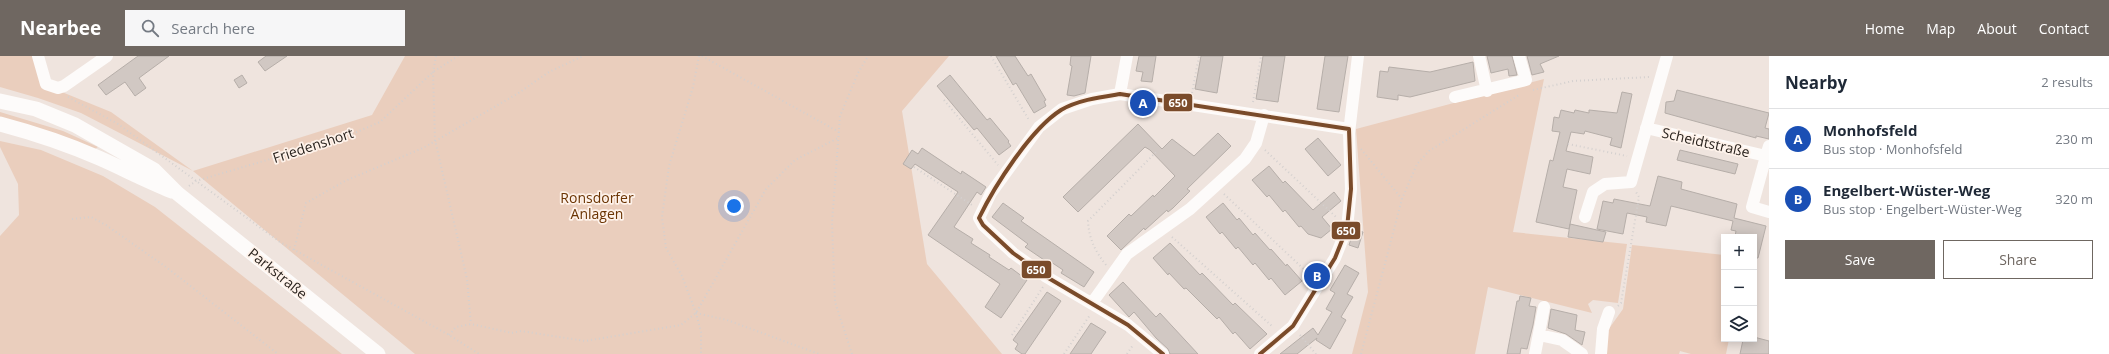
<!DOCTYPE html>
<html lang="en">
<head>
<meta charset="utf-8">
<style>
  body { margin:0; font-family:"Open Sans",sans-serif; background:#f6f6f7; color:#1f2937 }
  .controls { position:absolute; right:12px; bottom:12px; display:grid; overflow:hidden; border-radius:0px; box-shadow:0 2px 10px #0003 }
  .controls button { width:36px; height:36px; display:grid; place-items:center; padding:0; border:0; border-bottom:1px solid #e0e1e3; background:#fff; color:#1f2937; font:20px sans-serif }
  .you { position:absolute; left:734px; top:150px; width:14px; height:14px; margin:-10px; border:3px solid #fff; border-radius:50%; background:#1a73e8; box-shadow:0 0 0 6px #1a73e833 }
  .badge { display:grid; place-items:center; width:26px; height:26px; border-radius:50%; background:#6f6761; color:#fff; font-size:13px; font-weight:700 }
  .pin { position:absolute; translate:-50% -50%; border:2px solid #fff; box-shadow:0 1px 4px #0006 }
  .list { margin:0; padding:0; list-style:none }
  h2 { display:flex; justify-content:space-between; align-items:center; height:52px; margin:0; padding:0 16px; font-size:17px }
  h2 small { font-size:13px; font-weight:400; color:#747a83 }
  .list li { display:grid; grid-template-columns:26px 1fr auto; gap:12px; align-items:center; box-sizing:border-box; height:60px; padding:0 16px; border-top:1px solid #e0e1e3 }
  .list b { display:block; font-size:15px; white-space:nowrap }
  .list p { margin:0; font-size:13px; white-space:nowrap; color:#747a83 }
  .list em { font-size:13px; font-style:normal; color:#747a83 }
  .actions { display:flex; gap:8px; padding:12px 16px }
  .actions a { flex:1; padding:9px 0; border:1px solid #6f6761; border-radius:0px; text-align:center; font-size:14px; color:#6f6761 }
  .actions .main { background:#6f6761; color:#fff }
  .icon { flex:none; width:22px; height:22px; fill:none; stroke:currentColor; stroke-width:2; stroke-linecap:round; stroke-linejoin:round }
  .map { position:relative; flex:none; width:1769px; height:298px; overflow:hidden }
  header { display:flex; align-items:center; gap:24px; box-sizing:border-box; height:56px; padding:0 20px; background:#6f6761; color:#fff }
  header strong { font-size:19px }
  nav { display:flex; gap:22px; margin-inline-start:auto; font-size:14px }
  .search { width:280px; height:36px; background:#f6f6f7; display:flex; align-items:center; gap:10px; box-sizing:border-box; padding:0 14px; border-radius:0px; color:#747a83; font-size:15px }
  main { display:flex }
  aside { flex:1; background:#fff }
  .map>svg:first-child { display:block }
  .green { fill:#eacebd }
  .building { fill:#d1c8c3; stroke:#b6aea9 }
  .lines { fill:none; stroke-linecap:round; stroke-linejoin:round }
  .path { stroke:#d4d0cf; stroke-width:2; stroke-dasharray:1 3; stroke-linecap:butt }
  .minor { stroke:#fdfbfa; stroke-width:12 }
  .major { stroke:#fdfbfa; stroke-width:15 }
  .bus-1-casing { stroke:#fef2ea; stroke-width:7 }
  .bus-1 { stroke:#7a4b2a; stroke-width:4 }
  .labels { text-anchor:middle; dominant-baseline:central; stroke-width:3.5; stroke-linejoin:round; paint-order:stroke }
  .street-label { font-size:14px; fill:#2a231e; stroke:#fef2ea }
  .park-label { font-size:14px; fill:#6b3403; stroke:#fef2ea }
  .line-badge { stroke:#fef2ea; stroke-width:1.5 }
  .badge-label { font-size:11px; text-anchor:middle; font-weight:bold; fill:#fff }
</style>
</head>
<body>
<header>
<strong>Nearbee</strong>
<div class="search"><svg class="icon" aria-label="search" viewBox="0 0 24 24"><circle cx="10" cy="10" r="6"/><path d="M15 15l6 6"/></svg>Search here</div>
<nav><a>Home</a><a>Map</a><a>About</a><a>Contact</a></nav>
</header>
<main>
<div class="map">
<svg width="1769" height="298" viewBox="0 0 1769 298">
  <rect width="100%" height="100%" fill="#efe4de"/>
  <path class="green" d="M0,0H33L57,34L111,56L193,115L372,59L405,0H949L902,55L927,208L1002,298H415L193,115L81,57L38,42L0,31Z
    M1544,23L1513,176L1627,188L1618,247L1593,244L1588,248L1592,257L1488,231L1475,298H1352L1368,236L1356,73Z
    M0,56L63,75L98,91L95,93L0,62Z
    M0,85L41,94L103,120L155,151L342,298H0V180L19,159L18,128L0,91Z
    M1632,189L1724,199V283H1729L1726,298H1691L1680,295L1679,298H1606L1608,274L1623,253Z"/>
  <path class="building" d="M138,0H169L139,22L146,32L135,40L125,26L106,39L98,29Z
    M266,0H287L265,15L258,6Z
    M996,0H1015L1028,20L1031,18L1046,44L1044,45L1046,50L1034,57L1016,27L1013,29Z
    M1071,0H1091L1085,37L1074,40L1067,39L1072,10L1070,9Z
    M1139,0H1156L1152,26L1141,25L1143,16L1136,15Z
    M1201,0H1223L1217,37L1195,33Z
    M1263,0H1285L1278,46L1256,43Z
    M1325,0H1348L1339,56L1317,53Z
    M1487,0H1512L1517,19L1509,20L1508,13L1491,17Z
    M1527,0H1559L1540,8L1544,16L1532,19Z
    M1473,6L1475,25L1410,41L1398,39V44L1377,41L1380,15L1388,16L1389,11L1430,16Z
    M242,19L247,27L239,32L234,24Z
    M950,19L987,64L990,62L1009,85L1008,86L1011,90L999,99L977,72L974,74L937,30Z
    M1677,34L1769,57L1765,72L1769,73V83L1756,80V82L1665,57L1666,46L1674,45Z
    M1622,36L1632,38L1621,92L1610,89L1612,82L1585,75L1584,78L1571,76L1566,95L1593,101L1590,118L1567,113L1563,131L1577,134L1569,173L1536,166L1550,104L1553,105L1560,76L1552,75L1554,61L1559,62L1561,54L1574,57L1575,54L1589,57V54L1617,57Z
    M1138,68L1162,93L1172,83L1194,100L1218,77L1231,90L1187,133L1190,135L1173,152L1168,156L1167,154L1145,174L1144,172L1121,194L1107,180L1129,158L1131,160L1153,139L1154,141L1175,120L1150,94L1145,91L1078,156L1063,141Z
    M1318,82L1341,109L1328,120L1305,93Z
    M922,92L961,118L962,115L986,131L981,139L977,136L954,171L973,183L971,187L990,199L989,201L1009,214L1011,212L1027,224L1001,262L985,251L1000,228L928,179L958,136L915,108L911,113L903,108L912,94L918,98Z
    M1680,94L1738,108L1735,118L1677,104Z
    M1269,110L1283,127L1285,125L1313,154L1334,136L1341,145L1322,161L1332,173L1321,182L1308,178L1301,170L1299,171L1285,154L1283,156L1269,139L1267,141L1252,124Z
    M1658,120L1682,126L1681,133L1737,148L1734,162L1766,170L1758,202H1754V181L1735,180L1736,175L1731,174L1733,165L1671,150L1666,170L1646,166L1647,161L1627,157L1623,178L1597,173L1603,145L1613,147L1614,143L1650,150Z
    M1003,147L1024,162L1021,165L1094,216L1084,231L1061,217L1063,214L1048,204L1047,206L1025,191L1028,188L992,161Z
    M1223,147L1237,164L1239,162L1253,179L1255,177L1270,194L1271,193L1286,210L1287,208L1302,225L1285,239L1271,222L1269,224L1255,207L1253,209L1238,191L1236,193L1222,176L1220,178L1206,161Z
    M1570,168L1606,176L1603,186L1568,181Z
    M1354,174L1363,176L1358,192L1349,189Z
    M1170,187L1200,219L1202,217L1233,249L1235,247L1267,278L1250,293L1235,276L1233,278L1219,261L1217,263L1186,232L1184,233L1169,217L1168,219L1153,202Z
    M1345,209L1359,217L1347,238L1353,241L1341,261L1346,264L1330,293L1316,284L1317,282L1297,298H1280L1313,272L1318,279L1332,256L1326,253L1335,237L1330,234Z
    M1123,226L1156,261L1160,257L1198,298H1170L1168,293L1156,282L1134,256L1129,261L1109,239Z
    M1047,236L1061,245L1025,298H1022L1015,293L1018,288L1013,284Z
    M1520,240L1531,242L1529,250L1536,251L1533,269L1527,293L1521,292L1520,298H1507L1517,245H1519Z
    M1551,253L1577,259L1575,274L1585,276L1582,289L1566,278L1548,272Z
    M1091,267L1106,276L1099,286L1091,298H1070Z
    M1754,281L1769,285V298H1740L1743,284L1746,285L1747,283H1754Z"/>
  <g class="lines">
    <path class="path" d="M436,0L433,16L435,84L467,223L471,268
      M699,0L693,31L669,110L662,161L666,192L682,220L696,257L701,276V298
      M702,0L839,76
      M991,0L1029,64
      M1533,34L1573,25L1649,21
      M1192,37L1199,0
      M68,41L118,68L280,186L449,279L479,298
      M944,44L998,109
      M1253,46L1261,0
      M1568,88L1627,100
      M1361,93L1402,143
      M1265,94L1336,161
      M914,111L972,149
      M189,130L196,125L345,81L380,66L433,16L458,0
      M1224,138L1311,220
      M72,163L91,161L106,169L166,211L278,298
      M1172,181L1273,271
      M294,194L306,147L345,125L423,92L517,38L549,16L583,0
      M1106,209C1095,195 1089,183 1088,165L1158,94
      M1618,250L1621,247L1639,141L1636,136
      M696,257L727,264L819,298
      M449,279L456,271L471,268L512,277L521,275L585,285L681,269L696,257L766,133L795,104L838,82
      M1012,279L1043,231
      M1300,279L1316,298
      M852,298L835,246L832,167L840,60L858,17L868,0
      M1064,298L1090,259
      M1127,298L1133,289
      M1361,298L1402,143L1417,108L1429,95L1519,39"/>
    <path class="minor" d="M38,0L46,28L58,32L64,30L107,0
      M1479,0L1487,35
      M1120,38L1127,0
      M1455,41L1526,24L1519,0
      M1646,72L1766,100L1769,90
      M1766,100L1752,151L1769,156
      M1585,161L1593,136L1605,128L1631,126L1667,0
      M1092,247L1127,198L1190,153L1245,103L1256,87L1264,59
      M1539,279L1562,284L1582,298
      M1163,298L1128,269L1045,220L1013,197L983,169L979,162L991,137L1039,71L1062,53L1092,43L1120,38L1349,73
      M1260,298L1293,270L1335,202L1347,172L1351,133L1349,77L1358,0
      M1535,298L1544,251
      M1601,298L1603,273L1609,256"/>
    <path class="major" d="M0,45L36,53L75,69L154,114L177,137L378,298
      M0,68C34,77 67,88 99,102C124,113 147,125 172,135"/>
    <g class="bus-1-casing">
      <path id="bus-1" d="M1163,298L1128,269L1045,220L1013,197L983,169L979,162C995,129 1031,73 1061,54C1078,44 1101,41 1120,38L1349,73L1351,133L1347,172L1335,202L1293,270L1260,298"/>
    </g>
    <use href="#bus-1" class="bus-1"/>
  </g>
  <g class="labels">
    <g class="street-label">
      <text transform="translate(1706 86) rotate(13)">Scheidtstraße</text>
      <text transform="translate(313 89) rotate(-18)">Friedenshort</text>
      <text transform="translate(278 217) rotate(39)">Parkstraße</text>
    </g>
    <g class="park-label">
      <text x="597" y="141">Ronsdorfer<tspan x="597" dy="16">Anlagen</tspan></text>
    </g>
  </g>
  <g class="line-badge">
    <rect x="1163" y="37" width="30" height="19" rx="4" fill="#7a4b2a"/>
    <rect x="1331" y="165" width="30" height="19" rx="4" fill="#7a4b2a"/>
    <rect x="1021" y="204" width="31" height="19" rx="4" fill="#7a4b2a"/>
  </g>
  <g class="badge-label">
    <text x="1178" y="51">650</text>
    <text x="1346" y="179">650</text>
    <text x="1036" y="218">650</text>
  </g>
</svg>
<div class="controls">
<button>+</button>
<button>−</button>
<button><svg class="icon" aria-label="layers" viewBox="0 0 24 24"><path d="M12 4l9 5-9 5-9-5zM3 14l9 5 9-5"/></svg></button>
</div>
<div class="you"></div>
<div class="pin badge" style="left:1143px;top:47px;background:#1a4fb4">A</div>
<div class="pin badge" style="left:1317px;top:220px;background:#1a4fb4">B</div>
</div>
<aside>
<h2>Nearby<small>2 results</small></h2>
<ul class="list">
<li><span class="badge" style="background:#1a4fb4">A</span><div><b>Monhofsfeld</b><p>Bus stop · Monhofsfeld</p></div><em>230 m</em></li>
<li><span class="badge" style="background:#1a4fb4">B</span><div><b>Engelbert-Wüster-Weg</b><p>Bus stop · Engelbert-Wüster-Weg</p></div><em>320 m</em></li>
</ul>
<div class="actions"><a class="main">Save</a><a>Share</a></div>
</aside>
</main>
</body>
</html>
